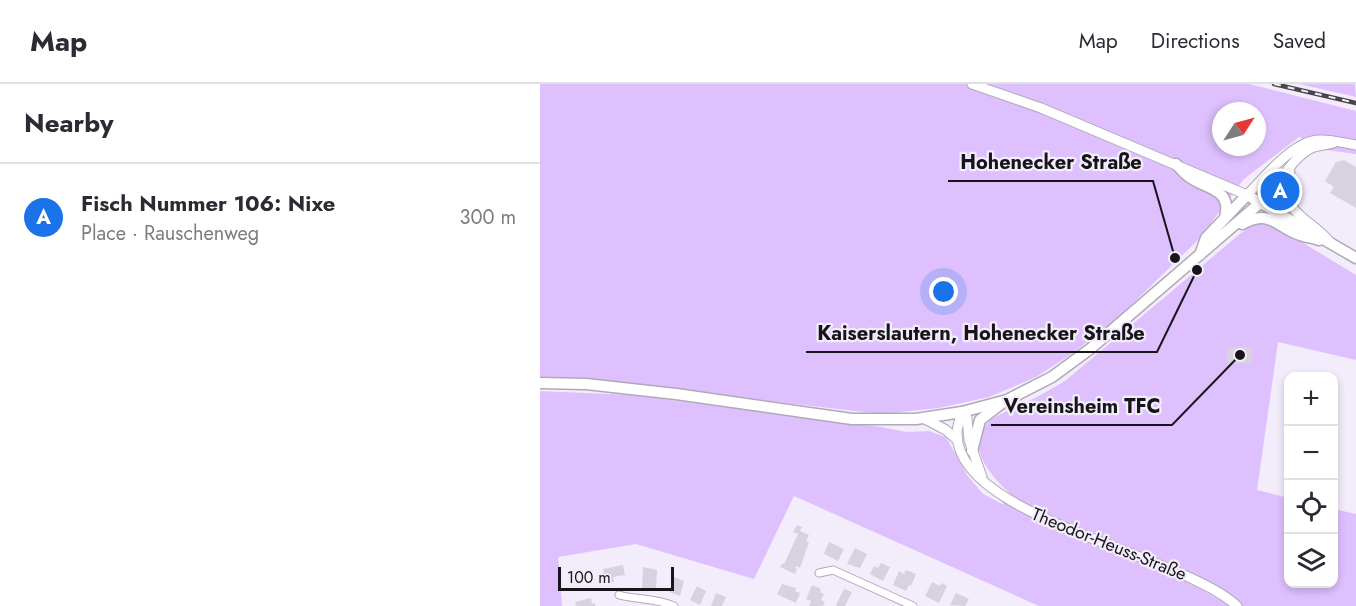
<!DOCTYPE html>
<html lang="en">
<head>
<meta charset="utf-8">
<style>
  body { margin:0; font-family:Jost,sans-serif; background:#f7f7f7; color:#2b2b33 }
  .controls { position:absolute; right:18px; bottom:18px; display:grid; overflow:hidden; border-radius:12px; box-shadow:0 3px 9px #0003 }
  .controls button { width:54px; height:54px; display:grid; place-items:center; padding:0; border:0; border-bottom:2px solid #e1e1e2; background:#fff; color:#2b2b33; font:30px sans-serif }
  .compass { position:absolute; left:672px; top:18px; width:54px; height:54px; border-radius:50%; background:#fff; box-shadow:0 3px 9px #0003; rotate:54deg }
  .scale { position:absolute; left:18px; bottom:15px; width:116px; box-sizing:border-box; padding-left:6px; border:3px solid #17151a; border-top:0; font-size:16px; line-height:21px; white-space:nowrap; color:#17151a; -webkit-text-stroke:4px #f3ecfb; paint-order:stroke }
  .you { position:absolute; left:404px; top:208px; width:21px; height:21px; margin:-15px; border:4px solid #fff; border-radius:50%; background:#1a73e8; box-shadow:0 0 0 9px #1a73e833 }
  .badge { display:grid; place-items:center; width:39px; height:39px; border-radius:50%; background:#1a73e8; color:#fff; font-size:20px; font-weight:700 }
  .pin { position:absolute; translate:-50% -50%; border:3px solid #fff; box-shadow:0 2px 6px #0006 }
  .list { margin:0; padding:0; list-style:none }
  h2 { display:flex; justify-content:space-between; align-items:center; height:78px; margin:0; padding:0 24px; font-size:26px }
  h2 small { font-size:20px; font-weight:400; color:#7c7c81 }
  .list li { display:grid; grid-template-columns:39px 1fr auto; gap:18px; align-items:center; box-sizing:border-box; height:108px; padding:0 24px; border-top:2px solid #e1e1e2 }
  .list b { display:block; font-size:22px; white-space:nowrap }
  .list p { margin:0; font-size:20px; white-space:nowrap; color:#7c7c81 }
  .list em { font-size:20px; font-style:normal; color:#7c7c81 }
  .icon { flex:none; width:33px; height:33px; fill:none; stroke:currentColor; stroke-width:2; stroke-linecap:round; stroke-linejoin:round }
  .map { position:relative; flex:none; width:816px; height:522px; overflow:hidden }
  header { display:flex; align-items:center; gap:36px; box-sizing:border-box; height:84px; padding:0 30px; background:#fff; border-bottom:2px solid #e1e1e2 }
  header strong { font-size:28px }
  nav { display:flex; gap:33px; margin-inline-start:auto; font-size:21px }
  main { display:flex }
  aside { flex:1; background:#fff }
  .map>svg:first-child { display:block }
  .green { fill:#dec0fe; fill-rule:evenodd }
  .building { fill:#d8d1e0 }
  .lines { fill:none; stroke-linecap:round; stroke-linejoin:round }
  .minor-casing { stroke:#b0a9b8; stroke-width:9 }
  .tertiary-casing { stroke:#b0a9b8; stroke-width:11 }
  .secondary-casing { stroke:#b0a9b8; stroke-width:13 }
  .minor { stroke:#fff; stroke-width:7 }
  .tertiary { stroke:#fff; stroke-width:9 }
  .secondary { stroke:#fff; stroke-width:10 }
  .rail-casing { stroke:#47444b; stroke-width:4.5 }
  .rail { stroke:#f3ecfb; stroke-width:2; stroke-dasharray:7; stroke-linecap:butt }
  .labels { text-anchor:middle; dominant-baseline:central; stroke-width:4.5; stroke-linejoin:round; paint-order:stroke }
  .street-label { font-size:18px; fill:#17151a; stroke:#f3ecfb }
  .leader { fill:none; stroke:#17151a; stroke-width:2 }
  .callout-dot { fill:#17151a; stroke:#f3ecfb; stroke-width:2 }
  .callout-label { font-size:20px; text-anchor:middle; font-weight:bold; fill:#17151a; stroke:#f3ecfb; stroke-width:4.5; stroke-linejoin:round; paint-order:stroke }
</style>
</head>
<body>
<header>
<strong>Map</strong>
<nav><a>Map</a><a>Directions</a><a>Saved</a></nav>
</header>
<main>
<aside>
<h2>Nearby<small></small></h2>
<ul class="list">
<li><span class="badge">A</span><div><b>Fisch Nummer 106: Nixe</b><p>Place · Rauschenweg</p></div><em>300 m</em></li>
</ul>
</aside>
<div class="map">
<svg width="816" height="522" viewBox="0 0 816 522">
  <rect width="100%" height="100%" fill="#f3ecfb"/>
  <path class="green" d="M0,0H709L816,27V70L787,66L759,53L704,95L659,155L583,229L533,269L496,293L449,313L399,324L341,330L178,311L94,299L0,293ZM681,27H717V63H681Z
    M759,0H815L816,13Z
    M718,139H727L737,143L816,191V276L738,258L717,406L748,414V500H794V425L816,430V522H499L254,412L214,495L96,460L18,473L22,522H0V307L92,311L341,343L367,348L389,347L406,353L427,391L443,410L462,420L469,408C451,393 422,358 450,337C458,330 470,326 479,322C495,314 510,306 525,297L707,144Z"/>
  <path class="building" d="M804,76L816,83V124L790,109L794,103L785,97L796,78Z
    M687,263H712V279L687,280Z
    M257,441L262,443L260,447L269,451L266,457L269,458L260,484L256,482L255,484L257,485L255,490L240,483L243,479L244,480L258,450L253,448Z
    M289,458L304,465L298,477L284,470Z
    M315,464L327,470L320,484L307,480Z
    M341,479L350,483L343,497L330,490L334,482L338,484Z
    M83,481L85,491L73,493L74,498L61,501L59,492L64,491L63,485Z
    M103,483L117,486L116,507L102,506Z
    M366,486L376,490L371,502L369,501L366,507L353,501L359,487L364,490Z
    M134,493L144,497L140,512L129,508Z
    M392,498L400,502L402,499L407,502L399,519L385,512Z
    M242,500L256,504L255,507L260,509L256,519L237,510Z
    M272,501L281,505L280,508L284,510L281,516L285,518L283,522H269L271,517L266,515Z
    M157,502L166,507L160,521L150,516Z
    M304,505L312,508L305,522H297L296,521Z
    M176,509L186,513L182,522H171Z
    M416,509L429,515L425,522L410,521Z
    M51,514L52,520L55,519V522H36L35,518Z"/>
  <g class="lines">
    <g class="minor-casing">
      <path id="minor" d="M279,489L293,486L373,522
        M79,511C97,516 116,514 134,522"/>
    </g>
    <g class="tertiary-casing">
      <path id="tertiary" d="M432,0L501,24L707,111C725,93 752,58 778,56C790,55 804,59 816,61
        M750,88C736,128 769,133 789,157
        M721,118C739,103 752,71 774,63C780,61 787,61 793,59
        M422,328C420,335 417,342 417,350C417,434 642,470 697,522
        M422,328L427,334L429,356L442,393
        M383,334L406,346L417,356"/>
    </g>
    <g class="secondary-casing">
      <path id="secondary" d="M636,80C641,85 645,91 651,94C669,106 692,105 685,134
        M702,140C731,125 735,142 760,151C766,153 773,154 779,156
        M660,171L666,154L707,111L816,174
        M0,299L46,300L136,310L312,335H376L422,328L467,316L512,293L550,265L721,118
        M432,367L440,336L462,319"/>
    </g>
    <use href="#minor" class="minor"/>
    <use href="#tertiary" class="tertiary"/>
    <use href="#secondary" class="secondary"/>
    <g class="rail-casing">
      <path id="rail" d="M734,0L816,19"/>
    </g>
    <use href="#rail" class="rail"/>
  </g>
  <g class="labels">
    <g class="street-label">
      <text transform="translate(569 460) rotate(22)">Theodor-Heuss-Straße</text>
    </g>
  </g>
  <path class="leader" d="M635 174L613 97H408M657 186L617 268H266M700 271L632 341H451"/>
  <g class="callout-dot">
    <circle cx="635" cy="174" r="6"/>
    <circle cx="657" cy="186" r="6"/>
    <circle cx="700" cy="271" r="6"/>
  </g>
  <g class="callout-label">
    <text x="511" y="85">Hohenecker Straße</text>
    <text x="441" y="256">Kaiserslautern, Hohenecker Straße</text>
    <text x="542" y="329">Vereinsheim TFC</text>
  </g>
</svg>
<div class="controls">
<button>+</button>
<button>−</button>
<button><svg class="icon" aria-label="locate" viewBox="0 0 24 24"><circle cx="12" cy="12" r="6"/><path d="M12 2v4M12 18v4M2 12h4M18 12h4"/></svg></button>
<button><svg class="icon" aria-label="layers" viewBox="0 0 24 24"><path d="M12 4l9 5-9 5-9-5zM3 14l9 5 9-5"/></svg></button>
</div>
<svg class="compass" viewBox="-18 -18 36 36"><path d="M0-13l5 13h-10z" fill="#e53935"/><path d="M0 13l5-13h-10z" fill="#7c7c81"/></svg>
<div class="scale">100 m</div>
<div class="you"></div>
<div class="pin badge" style="left:740px;top:107px">A</div>
</div>
</main>
</body>
</html>
